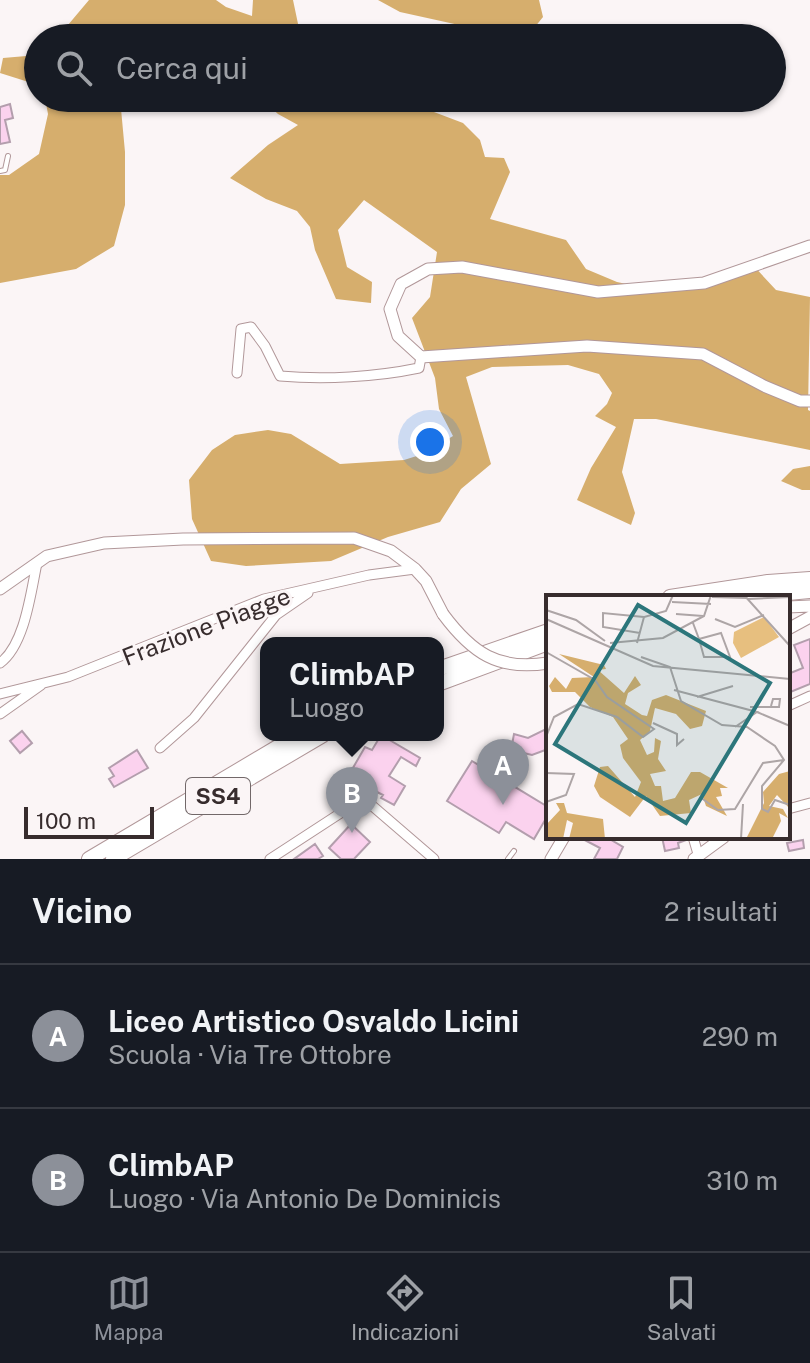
<!DOCTYPE html>
<html lang="it">
<head>
<meta charset="utf-8">
<style>
  body { margin:0; font-family:"Public Sans",sans-serif; background:#242831; color:#f1f3f6 }
  .scale { position:absolute; left:24px; bottom:20px; width:130px; box-sizing:border-box; padding-left:8px; border:4px solid #372c2d; border-top:0; font-size:22px; line-height:28px; white-space:nowrap; color:#372c2d; -webkit-text-stroke:6px #fbf5f6; paint-order:stroke }
  .you { position:absolute; left:430px; top:442px; width:28px; height:28px; margin:-20px; border:6px solid #fff; border-radius:50%; background:#1a73e8; box-shadow:0 0 0 12px #1a73e833 }
  .badge { display:grid; place-items:center; width:52px; height:52px; border-radius:50%; background:#8c9099; color:#fff; font-size:26px; font-weight:700 }
  .pin { position:absolute; translate:-50% -66px; filter:drop-shadow(0 2px 4px #0008) }
  .pin::after { content:''; position:absolute; top:42px; width:28px; height:24px; background:inherit; clip-path:polygon(0 0,100% 0,50% 100%) }
  .popup { position:absolute; left:260px; top:637px; width:184px; height:104px; box-sizing:border-box; display:grid; place-content:center; border-radius:16px; background:#171b24; filter:drop-shadow(0 2px 6px #0005); font-size:26px; white-space:nowrap; color:#9ea1a6 }
  .popup b { font-size:30px; color:#f1f3f6 }
  .popup::after { content:''; position:absolute; left:50%; top:100%; margin-left:-16px; border:16px solid transparent; border-top-color:#171b24 }
  .list { margin:0; padding:0; list-style:none }
  h2 { display:flex; justify-content:space-between; align-items:center; height:104px; margin:0; padding:0 32px; font-size:34px }
  h2 small { font-size:26px; font-weight:400; color:#9ea1a6 }
  .list li { display:grid; grid-template-columns:52px 1fr auto; gap:24px; align-items:center; box-sizing:border-box; height:144px; padding:0 32px; border-top:2px solid #363941 }
  .list b { display:block; font-size:30px; white-space:nowrap }
  .list p { margin:0; font-size:26px; white-space:nowrap; color:#9ea1a6 }
  .list em { font-size:26px; font-style:normal; color:#9ea1a6 }
  .icon { flex:none; width:44px; height:44px; fill:none; stroke:currentColor; stroke-width:2; stroke-linecap:round; stroke-linejoin:round }
  .map { position:relative; flex:none; width:810px; height:859px; overflow:hidden }
  .search { position:absolute; background:#171b24; box-shadow:0 2px 6px #0004; left:24px; right:24px; top:24px; height:88px; display:flex; align-items:center; gap:20px; box-sizing:border-box; padding:0 28px; border-radius:44px; color:#9ea1a6; font-size:30px }
  .sheet { height:392px; background:#171b24 }
  nav { display:flex; justify-content:space-around; align-items:center; box-sizing:border-box; height:112px; border-top:2px solid #363941; background:#171b24; font-size:22px; color:#9ea1a6 }
  nav a { display:grid; justify-items:center; gap:4px }
  nav .on { color:#8c9099 }
  .map>svg:first-child { display:block }
  .forest { fill:#d6ae6d }
  .building { fill:#fbd2ee; stroke:#b39ead; stroke-width:2 }
  .lines { fill:none; stroke-linecap:round; stroke-linejoin:round }
  .service-casing { stroke:#b19799; stroke-width:6 }
  .minor-casing { stroke:#b19799; stroke-width:11 }
  .tertiary-casing { stroke:#b19799; stroke-width:13 }
  .trunk-casing { stroke:#b19799; stroke-width:16 }
  .service { stroke:#fff; stroke-width:4 }
  .minor { stroke:#fff; stroke-width:9 }
  .tertiary { stroke:#fff; stroke-width:11 }
  .trunk { stroke:#fff; stroke-width:14 }
  .tertiary-bridge-casing { stroke:#b19799; stroke-width:13; stroke-linecap:butt }
  .tertiary-bridge { stroke:#fff; stroke-width:11 }
  .labels { text-anchor:middle; dominant-baseline:central; stroke-width:6; stroke-linejoin:round; paint-order:stroke }
  .shield { fill:#fbf5f6; stroke:#726869; stroke-width:2 }
  .shield-label { font-size:22px; font-weight:bold; fill:#372c2d }
  .street-label { font-size:24px; fill:#372c2d; stroke:#fbf5f6 }
  .inset-road { fill:none; stroke:#ada5a6; stroke-width:2 }
  .view { fill:#2c767b; fill-opacity:0.15; stroke:#2c767b; stroke-width:4 }
  .inset-edge { fill:none; stroke:#372c2d; stroke-width:4 }
</style>
</head>
<body>
<div class="map">
<svg width="810" height="859" viewBox="0 0 810 859">
  <rect width="100%" height="100%" fill="#fbf5f6"/>
  <path class="forest" d="M89,0H216L226,7L252,16L253,0H293L301,38H166L160,36L57,38Z
    M378,0H539L543,17L530,33L519,38H491L459,25L400,12Z
    M38,55V85L0,73L3,58Z
    M45,98H120L125,152V205L114,246L76,269L0,283V175H9L39,154L48,114Z
    M260,98H397L463,123L480,140L485,157L504,158L510,172L490,219L566,240L586,269L617,282L664,292L751,263L776,290L810,297L808,410L810,411V450L656,419H634L622,472L635,513L631,525L577,500L591,468L616,427L595,416L607,404L612,393L599,374L568,365L492,367L466,377L491,464L461,489L440,522L388,537L331,561L246,566L211,561L192,519L189,480L212,450L235,435L268,430L291,434L340,464L404,460L423,454L453,436L439,409L435,378L412,318L430,297L437,252L364,200L338,230L347,267L372,282L371,303L336,299L315,250L310,227L297,211L266,199L230,178L268,145L298,125L278,114Z
    M810,466V490H802L781,481L793,469Z"/>
  <path class="building" d="M10,104L13,118L5,120L10,142L0,144V107Z
    M810,639V684L788,693V674L803,668L794,645Z
    M548,728V749L532,755L511,750L514,734L528,738Z
    M22,731L32,743L20,753L10,741Z
    M381,735L420,758L416,766L401,757L389,776L405,786L394,805L381,798L383,795L353,780L355,776L350,773L365,747L372,750Z
    M137,750L148,768L114,787L109,779L114,776L109,768Z
    M472,761L548,807V815L534,839L506,822L499,833L447,801Z
    M351,824L370,842L354,859H341L329,848Z
    M579,837H606L623,847L617,859H594L600,848Z
    M662,837H686V840L678,843L679,848L665,851Z
    M803,840L804,848L789,851L787,843Z
    M315,844L323,856L318,859H294Z"/>
  <g class="lines">
    <g class="service-casing">
      <path id="service" d="M0,171L5,170L8,156
        M508,859L514,851"/>
    </g>
    <g class="minor-casing">
      <path id="minor" d="M237,373L241,329L251,327L265,346L280,376C324,380 376,377 419,368L421,357
        M0,663C25,645 31,591 37,563
        M0,694L68,677L264,599L369,575L415,569
        M788,706L810,696
        M0,714L41,685
        M160,748L194,718L276,615L308,593
        M788,809L810,803
        M693,837L698,854
        M270,859L356,803H369L434,859"/>
    </g>
    <g class="tertiary-casing">
      <path id="tertiary" d="M810,246L704,283L598,292L462,267L428,269L401,284L390,309L398,336L421,357L587,346L703,354L764,386L800,401H810
        M0,589L47,556L104,543L183,539L354,538L391,551L415,569L426,581L443,614
        M788,607L810,606
        M788,629L810,617
        M551,859L564,837
        M694,859L724,837"/>
    </g>
    <g class="trunk-casing">
      <path id="trunk" d="M670,597L768,582L810,579
        M744,597L810,591
        M438,669L548,631
        M438,684L548,643
        M89,859L298,735
        M113,859L323,735"/>
    </g>
    <use href="#service" class="service"/>
    <use href="#minor" class="minor"/>
    <use href="#tertiary" class="tertiary"/>
    <use href="#trunk" class="trunk"/>
    <g class="tertiary-bridge-casing">
      <path id="tertiary-bridge" d="M443,614C472,653 498,671 548,663"/>
    </g>
    <use href="#tertiary-bridge" class="tertiary-bridge"/>
  </g>
  <g class="labels">
    <rect class="shield" x="186" y="778" width="64" height="36" rx="6"/>
    <g class="shield-label">
      <text x="218" y="796">SS4</text>
    </g>
    <g class="street-label">
      <text transform="translate(206 626) rotate(-21)">Frazione Piagge</text>
    </g>
  </g>
  <g transform="translate(546 595)">
    <rect width="244" height="244" fill="#fbf5f6"/>
    <path d="M218,22L233,42L195,63L187,48L188,37Z" fill="#e7bf7f"/>
    <path d="M13,59L58,70L60,74L52,75L78,98L89,81L95,90L82,98L79,109L96,120L101,121L106,105L120,100L160,116L156,131L144,134L130,119L109,113L104,136L94,145L101,160L108,157L109,143L115,146L112,164L120,176L104,179L109,191H115L117,206L129,203L145,177H154L182,193H174L176,201L170,202L181,221L160,211L156,199L143,205L145,218L114,221L100,201L84,222L54,202L48,191L54,172L62,171L89,202L95,187L77,163L74,150L82,144L67,122L44,112L29,97H6L3,91L9,82L20,94L26,83L48,82ZM244,176V214L231,200L223,211L237,214L242,223L233,218L235,226L226,244H200L218,208L217,197L233,179ZM10,208H18L21,218L57,224L59,244H23L27,228L21,225L17,244H0V230L14,215Z" fill="#d6ae6d"/>
    <path class="inset-road" d="M198,0L244,51M166,2L200,3M202,4L244,2M126,7L165,9M0,15L30,25L59,46M130,19L157,21M0,24L107,71L244,84M169,24L189,32L218,20M147,28L153,44L158,62H184L175,38L153,44M94,38L57,32V18L98,22M64,48L117,43L158,21L165,0M91,48L98,22L120,16L127,0M0,57L49,85L61,102L108,134L97,142L71,122L32,109L8,122L0,142M95,62L124,72L135,106L176,130L201,132L229,151L238,165L216,191V214L222,217L229,205L244,210M128,95L211,117L189,132M151,102L187,91M204,112H233L234,104H227L225,111M211,117L244,131M107,128L131,139V150L138,144M0,178L28,179L20,200L0,207M154,202L172,215L189,214L217,168L238,165M195,244L197,209"/>
    <path class="view" d="M92,10L224,88L140,228L9,149Z"/>
    <rect width="244" height="244" class="inset-edge"/>
  </g>
</svg>
<div class="scale">100 m</div>
<div class="you"></div>
<div class="pin badge" style="left:503px;top:805px">A</div>
<div class="pin badge" style="left:352px;top:833px">B</div>
<div class="popup"><b>ClimbAP</b>Luogo</div>
<div class="search"><svg class="icon" aria-label="search" viewBox="0 0 24 24"><circle cx="10" cy="10" r="6"/><path d="M15 15l6 6"/></svg>Cerca qui</div>
</div>
<section class="sheet">
<h2>Vicino<small>2 risultati</small></h2>
<ul class="list">
<li><span class="badge">A</span><div><b>Liceo Artistico Osvaldo Licini</b><p>Scuola · Via Tre Ottobre</p></div><em>290 m</em></li>
<li><span class="badge">B</span><div><b>ClimbAP</b><p>Luogo · Via Antonio De Dominicis</p></div><em>310 m</em></li>
</ul>
</section>
<nav>
<a class="on"><svg class="icon" aria-label="map" viewBox="0 0 24 24"><path d="M3 6l6-2 6 2 6-2v14l-6 2-6-2-6 2zM9 4v14M15 6v14"/></svg>Mappa</a>
<a><svg class="icon" aria-label="directions" viewBox="0 0 24 24"><path d="M12 3l9 9-9 9-9-9zM9 14v-3h6M13 9l2 2-2 2"/></svg>Indicazioni</a>
<a><svg class="icon" aria-label="saved" viewBox="0 0 24 24"><path d="M7 4h10v16l-5-4-5 4z"/></svg>Salvati</a>
</nav>
</body>
</html>
